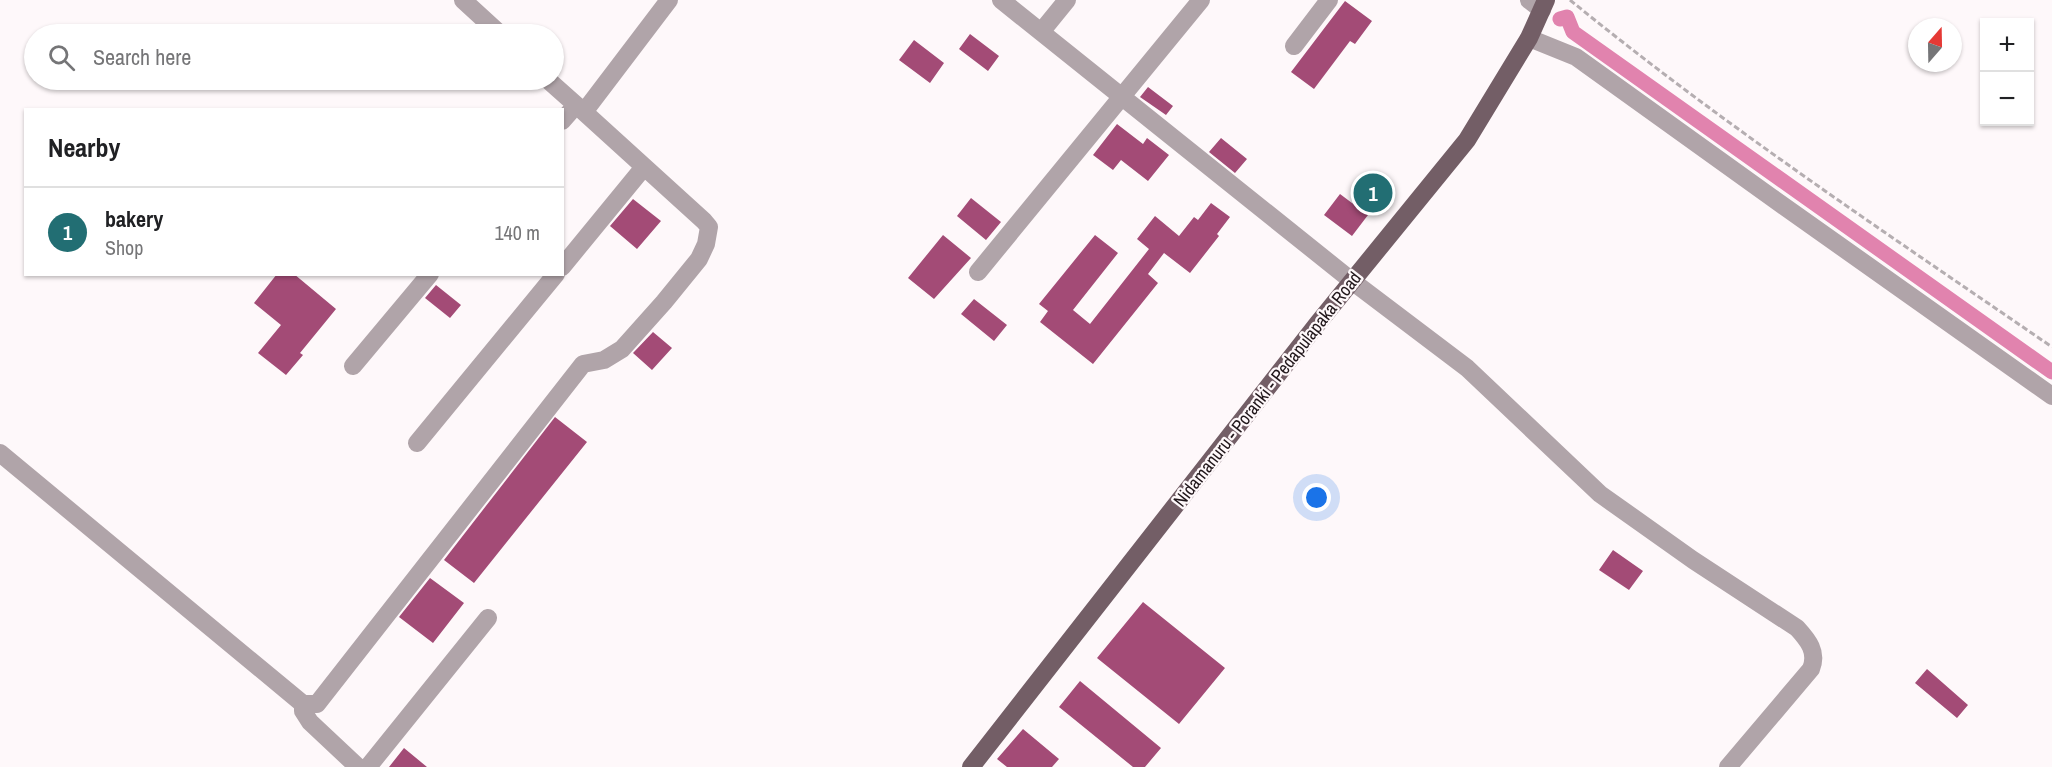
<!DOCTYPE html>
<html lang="en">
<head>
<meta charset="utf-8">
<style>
  body { margin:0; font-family:"Archivo Narrow",sans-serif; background:#f2f2f2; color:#202124 }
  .controls { position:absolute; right:18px; top:18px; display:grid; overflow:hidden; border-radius:0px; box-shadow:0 2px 4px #0004 }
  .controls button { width:54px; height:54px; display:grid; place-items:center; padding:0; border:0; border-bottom:2px solid #e0e0e0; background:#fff; color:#202124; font:30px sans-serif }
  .compass { position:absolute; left:1908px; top:18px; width:54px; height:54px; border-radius:50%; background:#fff; box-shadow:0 2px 4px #0004; rotate:20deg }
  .you { position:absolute; left:1317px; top:498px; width:21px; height:21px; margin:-15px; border:4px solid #fff; border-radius:50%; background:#1a73e8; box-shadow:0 0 0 9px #1a73e833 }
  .badge { display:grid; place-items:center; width:39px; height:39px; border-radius:50%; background:#226e73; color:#fff; font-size:20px; font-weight:700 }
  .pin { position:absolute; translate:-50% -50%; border:3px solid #fff; box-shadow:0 2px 6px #0006 }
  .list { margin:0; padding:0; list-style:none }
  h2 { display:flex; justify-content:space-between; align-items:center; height:78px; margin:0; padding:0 24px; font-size:26px }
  h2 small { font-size:20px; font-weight:400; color:#757577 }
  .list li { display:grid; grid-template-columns:39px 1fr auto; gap:18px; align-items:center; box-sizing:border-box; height:90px; padding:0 24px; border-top:2px solid #e0e0e0 }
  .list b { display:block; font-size:22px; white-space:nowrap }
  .list p { margin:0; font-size:20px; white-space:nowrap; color:#757577 }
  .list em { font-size:20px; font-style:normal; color:#757577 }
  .icon { flex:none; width:33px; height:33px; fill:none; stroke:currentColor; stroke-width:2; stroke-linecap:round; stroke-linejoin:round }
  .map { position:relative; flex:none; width:2052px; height:767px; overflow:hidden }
  .search { position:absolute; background:#fff; box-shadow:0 2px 4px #0004; left:24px; top:24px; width:540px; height:66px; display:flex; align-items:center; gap:15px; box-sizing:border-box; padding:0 21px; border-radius:33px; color:#757577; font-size:22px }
  .panel { position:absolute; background:#fff; box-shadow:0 2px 4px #0004; left:24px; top:108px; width:540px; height:168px; border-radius:0px }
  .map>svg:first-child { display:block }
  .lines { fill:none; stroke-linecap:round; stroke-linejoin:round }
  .canal { stroke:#e183ae; stroke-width:15 }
  .building { fill:#a34b76 }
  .path { stroke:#b5aeb1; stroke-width:3; stroke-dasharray:6 3; stroke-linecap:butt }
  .minor { stroke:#b0a4a9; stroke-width:18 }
  .major { stroke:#735e66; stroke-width:18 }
  .labels { text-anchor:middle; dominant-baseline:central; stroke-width:4.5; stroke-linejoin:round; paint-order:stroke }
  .street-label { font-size:18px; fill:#20161a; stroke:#fef8fa }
</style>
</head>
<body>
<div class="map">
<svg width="2052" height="767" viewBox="0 0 2052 767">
  <rect width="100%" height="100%" fill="#fef8fa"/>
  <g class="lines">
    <path class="canal" d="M1560,19L1567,17L1573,32L2052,372"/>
  </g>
  <path class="building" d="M1345,1L1372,21L1355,44L1350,41L1314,89L1291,72Z
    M970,34L999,56L988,71L959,49Z
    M914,40L944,63L930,83L899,60Z
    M1148,87L1173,106L1166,115L1140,97Z
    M1117,124L1143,144L1147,138L1169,155L1148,181L1121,160L1113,170L1093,155Z
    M1221,138L1247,159L1235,173L1209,152Z
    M1340,194L1368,215L1352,236L1324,215Z
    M971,198L1001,222L986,240L957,216Z
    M633,199L661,221L637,249L610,226Z
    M1211,203L1230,217L1217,234L1219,236L1190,273L1164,253L1148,274L1158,283L1093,364L1040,322L1048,311L1039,304L1095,235L1118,253L1073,310L1090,324L1149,249L1137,239L1155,216L1179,236L1194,217L1198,220Z
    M943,235L971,258L934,299L908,278Z
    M277,274H294L336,309L300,353L303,355L286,375L258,353L281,325L254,303Z
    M436,285L461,305L450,318L425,298Z
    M974,299L1007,325L994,341L961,314Z
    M653,332L672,348L652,370L633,353Z
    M555,417L587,442L474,583L444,560Z
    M1613,550L1643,571L1629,590L1599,570Z
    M430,578L464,603L433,643L399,617Z
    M1143,602L1225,668L1179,724L1097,658Z
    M1927,669L1968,705L1957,718L1915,683Z
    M1080,681L1161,748L1145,767H1133L1059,707Z
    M1023,729L1059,759L1052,767H1007L997,759Z
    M404,748L427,767H389Z"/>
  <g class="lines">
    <path class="path" d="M1570,0C1723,125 1889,235 2052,347"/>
    <path class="minor" d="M463,0L500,34
      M1001,0L1352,281L1467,368L1600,494L1693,560L1797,628C1808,640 1818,652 1811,669L1728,767
      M1529,0L1542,10
      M1041,32L1067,0
      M1529,38L1576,57L1771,197L2052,396
      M1294,46L1329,0
      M548,80L584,112L669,0
      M562,121L576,105
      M562,267L644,167
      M978,272L1201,0
      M353,366L430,274
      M417,443L556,274
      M0,453L303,704H317L583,364L604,360L622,349L664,302L699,259L706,244L709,227L704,221L584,112
      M303,704V711L310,722L358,767
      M368,767L488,618"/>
    <path class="major" d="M971,767L1318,323L1467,140L1529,38L1546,0"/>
  </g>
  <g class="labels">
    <g class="street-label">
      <text transform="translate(1267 389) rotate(-52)">Nidamanuru - Poranki - Pedapulapaka Road</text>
    </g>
  </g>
</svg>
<div class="controls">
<button>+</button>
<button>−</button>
</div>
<svg class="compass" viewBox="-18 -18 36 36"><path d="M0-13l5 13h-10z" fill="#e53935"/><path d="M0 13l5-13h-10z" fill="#757577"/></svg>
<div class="you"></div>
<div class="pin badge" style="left:1373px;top:193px">1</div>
<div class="search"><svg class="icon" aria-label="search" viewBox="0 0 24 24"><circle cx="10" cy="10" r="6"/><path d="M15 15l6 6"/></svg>Search here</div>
<section class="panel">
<h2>Nearby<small></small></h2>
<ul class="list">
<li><span class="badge">1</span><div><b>bakery</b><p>Shop</p></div><em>140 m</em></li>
</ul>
</section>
</div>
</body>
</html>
